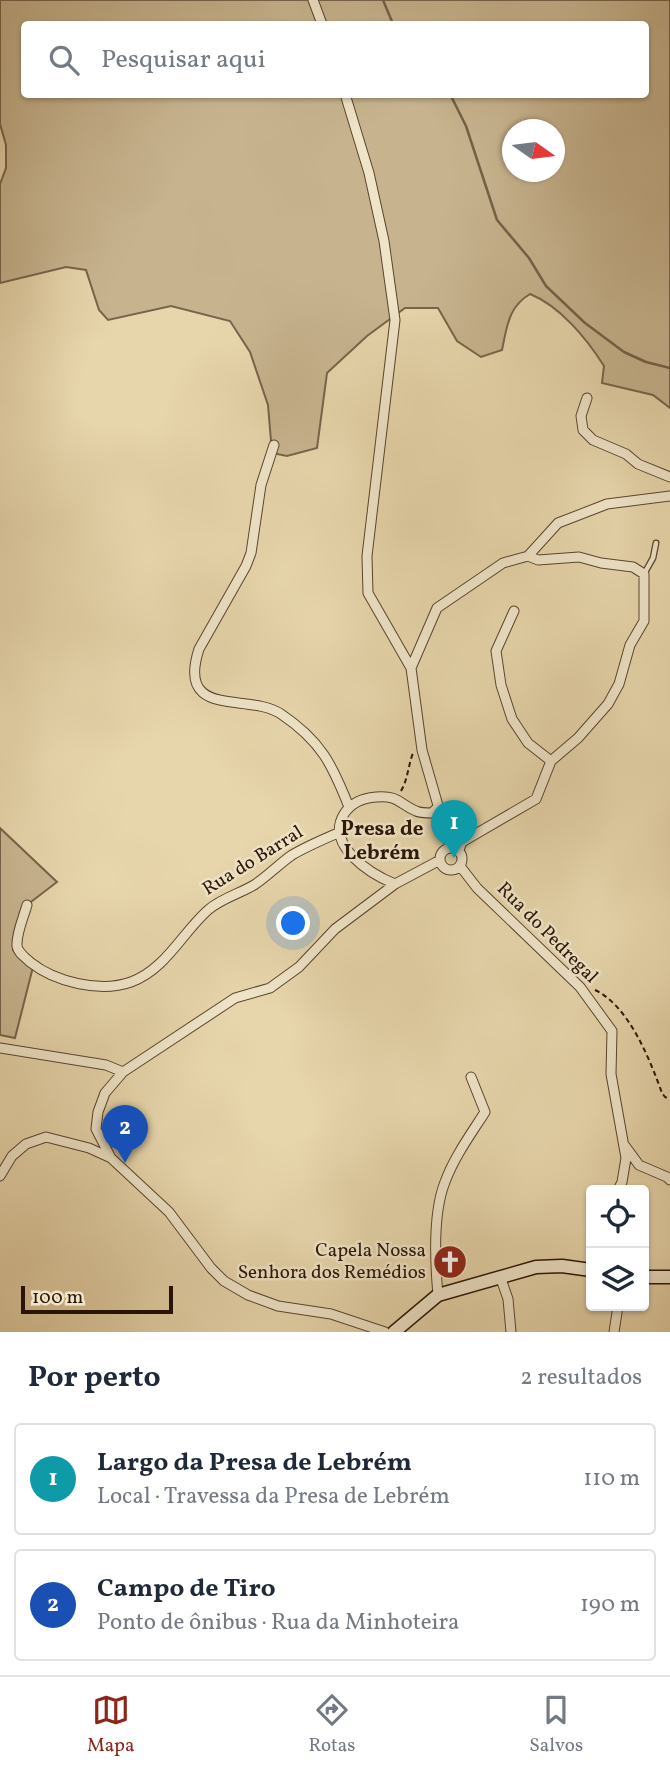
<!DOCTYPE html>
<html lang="pt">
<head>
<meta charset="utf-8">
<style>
  body { margin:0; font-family:Vollkorn,serif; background:#f6f6f7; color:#1f2937 }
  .controls { position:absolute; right:21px; bottom:21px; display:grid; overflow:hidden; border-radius:7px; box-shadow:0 2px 5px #0004 }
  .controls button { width:63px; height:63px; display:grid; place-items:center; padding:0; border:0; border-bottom:2px solid #e0e1e3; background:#fff; color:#1f2937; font:35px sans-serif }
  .compass { position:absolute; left:502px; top:119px; width:63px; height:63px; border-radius:50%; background:#fff; box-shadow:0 2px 5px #0004; rotate:104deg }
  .scale { position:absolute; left:21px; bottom:18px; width:152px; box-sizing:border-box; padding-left:7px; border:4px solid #2a1405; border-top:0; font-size:19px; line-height:24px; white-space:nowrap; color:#2a1405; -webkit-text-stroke:5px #efe4c8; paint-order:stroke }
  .you { position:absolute; left:294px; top:924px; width:24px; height:24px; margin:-18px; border:5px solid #fff; border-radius:50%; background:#1a73e8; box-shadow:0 0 0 10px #1a73e833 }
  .badge { display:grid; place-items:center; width:46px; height:46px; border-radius:50%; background:#8f2418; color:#fff; font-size:23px; font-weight:700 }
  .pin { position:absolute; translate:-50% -58px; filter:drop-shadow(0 2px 4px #0008) }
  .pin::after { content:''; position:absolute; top:37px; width:24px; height:21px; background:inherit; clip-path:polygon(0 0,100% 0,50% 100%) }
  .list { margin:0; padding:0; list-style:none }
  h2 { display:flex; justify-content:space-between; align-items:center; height:91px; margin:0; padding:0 28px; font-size:30px }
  h2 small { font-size:23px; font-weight:400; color:#747a83 }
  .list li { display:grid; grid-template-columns:46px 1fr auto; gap:21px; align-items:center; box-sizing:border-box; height:112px; margin:0 14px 14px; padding:0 14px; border:2px solid #e0e1e3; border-radius:7px }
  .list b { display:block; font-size:26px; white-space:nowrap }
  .list p { margin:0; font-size:23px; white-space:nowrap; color:#747a83 }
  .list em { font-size:23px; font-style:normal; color:#747a83 }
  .icon { flex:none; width:38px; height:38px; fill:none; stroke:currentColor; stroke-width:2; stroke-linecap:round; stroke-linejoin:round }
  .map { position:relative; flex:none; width:670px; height:1332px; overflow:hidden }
  .search { position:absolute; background:#fff; box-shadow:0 2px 5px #0004; left:21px; right:21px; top:21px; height:77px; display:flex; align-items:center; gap:18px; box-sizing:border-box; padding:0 24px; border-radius:7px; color:#747a83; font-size:26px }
  .sheet { height:343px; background:#fff }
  nav { display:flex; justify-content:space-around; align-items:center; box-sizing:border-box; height:98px; border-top:2px solid #e0e1e3; background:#fff; font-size:19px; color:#747a83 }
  nav a { display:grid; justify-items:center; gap:4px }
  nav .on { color:#8f2418 }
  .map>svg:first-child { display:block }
  .green { fill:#c7b48f; stroke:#78644a; stroke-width:2; fill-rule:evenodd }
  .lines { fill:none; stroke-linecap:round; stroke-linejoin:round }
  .stream { stroke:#756047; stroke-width:2.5 }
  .lane-casing { stroke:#59442e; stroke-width:7 }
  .street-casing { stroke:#59442e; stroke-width:11 }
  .secondary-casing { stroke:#2a1405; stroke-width:15 }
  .path { stroke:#2a1405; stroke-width:2; stroke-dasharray:5 3.5; stroke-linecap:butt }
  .lane { stroke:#efe4c8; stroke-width:4.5 }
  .street { stroke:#efe4c8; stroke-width:9 }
  .secondary { stroke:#efe4c8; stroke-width:12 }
  .labels { text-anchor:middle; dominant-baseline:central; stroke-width:5; stroke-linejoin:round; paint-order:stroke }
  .street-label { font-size:19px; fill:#2a1405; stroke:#efe4c8 }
  .poi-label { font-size:19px; fill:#2a1405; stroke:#efe4c8; text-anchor:end }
  .neighbourhood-label { font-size:21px; font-weight:bold; fill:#2a1405; stroke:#efe4c8 }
</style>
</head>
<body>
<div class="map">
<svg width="670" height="1332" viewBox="0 0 670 1332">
  <rect width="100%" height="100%" fill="#e7d5ab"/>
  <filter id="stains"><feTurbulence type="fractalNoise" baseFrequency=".00286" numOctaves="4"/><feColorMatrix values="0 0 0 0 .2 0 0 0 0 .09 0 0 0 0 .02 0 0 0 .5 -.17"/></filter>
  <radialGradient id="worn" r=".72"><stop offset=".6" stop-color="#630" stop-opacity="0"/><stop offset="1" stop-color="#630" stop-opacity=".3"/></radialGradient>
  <path class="green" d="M0,0H670V408L653,395L602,383L604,366C587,339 560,306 530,294C508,307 507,327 502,350L481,357L457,341L438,308H405L367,336L327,373L317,448L287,456L272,453L268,405L250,352L230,321L171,306L108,320L99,310L86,270L66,267L0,283V184L6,168V145L0,124ZM24,24H646V94H24ZM512,130H554V172H512Z
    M0,828L57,882L23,908L13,950L34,963L15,1038L0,1035Z"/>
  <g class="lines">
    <path class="stream" d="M383,0L393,24
      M450,94L466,126L497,220L529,258L546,286L585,323L624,352L646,362L670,368"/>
    <g class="lane-casing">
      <path id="lane" d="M644,574L653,558L656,543"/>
    </g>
    <g class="street-casing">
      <path id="street" d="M313,0L322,24
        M345,94L369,173L384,241L395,320L367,556L368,593L411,668
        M587,398L581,416L583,430L593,440L626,454L638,464L670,477
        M274,445L261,485L251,553L246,566L199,649C176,720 248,692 281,714C321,741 332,764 349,807
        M514,611L496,651L501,685L512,719L528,743L551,761
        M450,847L422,750L411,668L437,608L503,563L528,556L558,523L607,504L670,496
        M440 859a11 11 0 1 1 22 0a11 11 0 1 1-22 0Z
        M459,850L462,842L536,799L551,761L578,738L608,704L619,684L630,645L644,621V574L633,567L601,563L579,557L538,560L528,556
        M460,866L477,888L580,987L612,1031L611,1074L626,1158L622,1182L618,1190
        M395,884C370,874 325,845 344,814C351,803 363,798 376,797C399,795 399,804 416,811C420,813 427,813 432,813L438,807
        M27,905C24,916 16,934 17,946C18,953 25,957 30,962C55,982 100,993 131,982C166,969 182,933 208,910C222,898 239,894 254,885C268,876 279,864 292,855C307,846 324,839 340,832
        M0,1048L106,1065L123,1072
        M625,1146L639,1165L667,1177L670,1180
        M111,1158L96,1129L98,1112L105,1093L123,1072L235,998L270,988L299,967L335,929L395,884L440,860
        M0,1176L12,1156L26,1144L46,1137L89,1148L111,1158L169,1212L211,1268L224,1281L248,1295L278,1306L331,1314L385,1332
        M501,1279L508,1299L511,1332
        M438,1295C435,1262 433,1212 445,1182C454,1157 471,1134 485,1112L471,1077
        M614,1332L618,1306"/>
    </g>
    <g class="secondary-casing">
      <path id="secondary" d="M644,1277H670
        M394,1332L438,1295L536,1267L562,1266L591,1270"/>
    </g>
    <path class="path" d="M401,791C408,779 408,766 413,753
      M595,990C629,1006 650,1060 662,1093L665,1097L670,1099"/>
    <use href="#lane" class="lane"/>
    <use href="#street" class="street"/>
    <use href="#secondary" class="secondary"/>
  </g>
  <defs>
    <g id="church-disc" transform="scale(1.75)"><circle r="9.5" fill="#8f2418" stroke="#efe4c8"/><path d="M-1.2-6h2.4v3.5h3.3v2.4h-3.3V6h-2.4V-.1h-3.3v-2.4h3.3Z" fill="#fff"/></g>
  </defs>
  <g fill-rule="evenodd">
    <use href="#church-disc" x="450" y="1262"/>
  </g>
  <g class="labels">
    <g class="street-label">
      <text transform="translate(253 861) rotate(-32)">Rua do Barral</text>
      <text transform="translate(547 933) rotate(45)">Rua do Pedregal</text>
    </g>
    <g class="poi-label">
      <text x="426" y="1251">Capela Nossa<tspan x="426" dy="22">Senhora dos Remédios</tspan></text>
    </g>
    <g class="neighbourhood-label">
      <text x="382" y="829">Presa de<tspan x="382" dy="24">Lebrém</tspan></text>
    </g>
  </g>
  <rect width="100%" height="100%" filter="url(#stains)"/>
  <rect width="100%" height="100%" fill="url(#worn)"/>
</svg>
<div class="controls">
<button><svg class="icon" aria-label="locate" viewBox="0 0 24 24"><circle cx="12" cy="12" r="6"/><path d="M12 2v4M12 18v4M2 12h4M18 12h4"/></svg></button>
<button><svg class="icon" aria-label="layers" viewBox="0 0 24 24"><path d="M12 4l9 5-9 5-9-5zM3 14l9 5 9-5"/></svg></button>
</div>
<svg class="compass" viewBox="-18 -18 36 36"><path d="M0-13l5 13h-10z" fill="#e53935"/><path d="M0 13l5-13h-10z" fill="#747a83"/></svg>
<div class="scale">100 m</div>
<div class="you"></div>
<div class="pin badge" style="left:454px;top:858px;background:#0f9aa8">1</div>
<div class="pin badge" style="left:125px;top:1163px;background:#1a4fb4">2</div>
<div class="search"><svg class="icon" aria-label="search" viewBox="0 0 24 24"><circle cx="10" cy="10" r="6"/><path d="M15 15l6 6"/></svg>Pesquisar aqui</div>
</div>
<section class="sheet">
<h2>Por perto<small>2 resultados</small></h2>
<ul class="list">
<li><span class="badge" style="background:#0f9aa8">1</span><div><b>Largo da Presa de Lebrém</b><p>Local · Travessa da Presa de Lebrém</p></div><em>110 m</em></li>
<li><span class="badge" style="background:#1a4fb4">2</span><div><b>Campo de Tiro</b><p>Ponto de ônibus · Rua da Minhoteira</p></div><em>190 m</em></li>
</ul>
</section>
<nav>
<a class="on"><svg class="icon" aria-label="map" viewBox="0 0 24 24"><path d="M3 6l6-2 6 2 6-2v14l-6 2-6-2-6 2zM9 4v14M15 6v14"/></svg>Mapa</a>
<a><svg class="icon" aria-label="directions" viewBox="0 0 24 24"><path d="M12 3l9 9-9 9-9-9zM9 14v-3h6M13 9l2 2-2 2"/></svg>Rotas</a>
<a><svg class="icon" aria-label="saved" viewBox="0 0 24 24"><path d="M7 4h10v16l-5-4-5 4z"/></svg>Salvos</a>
</nav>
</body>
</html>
